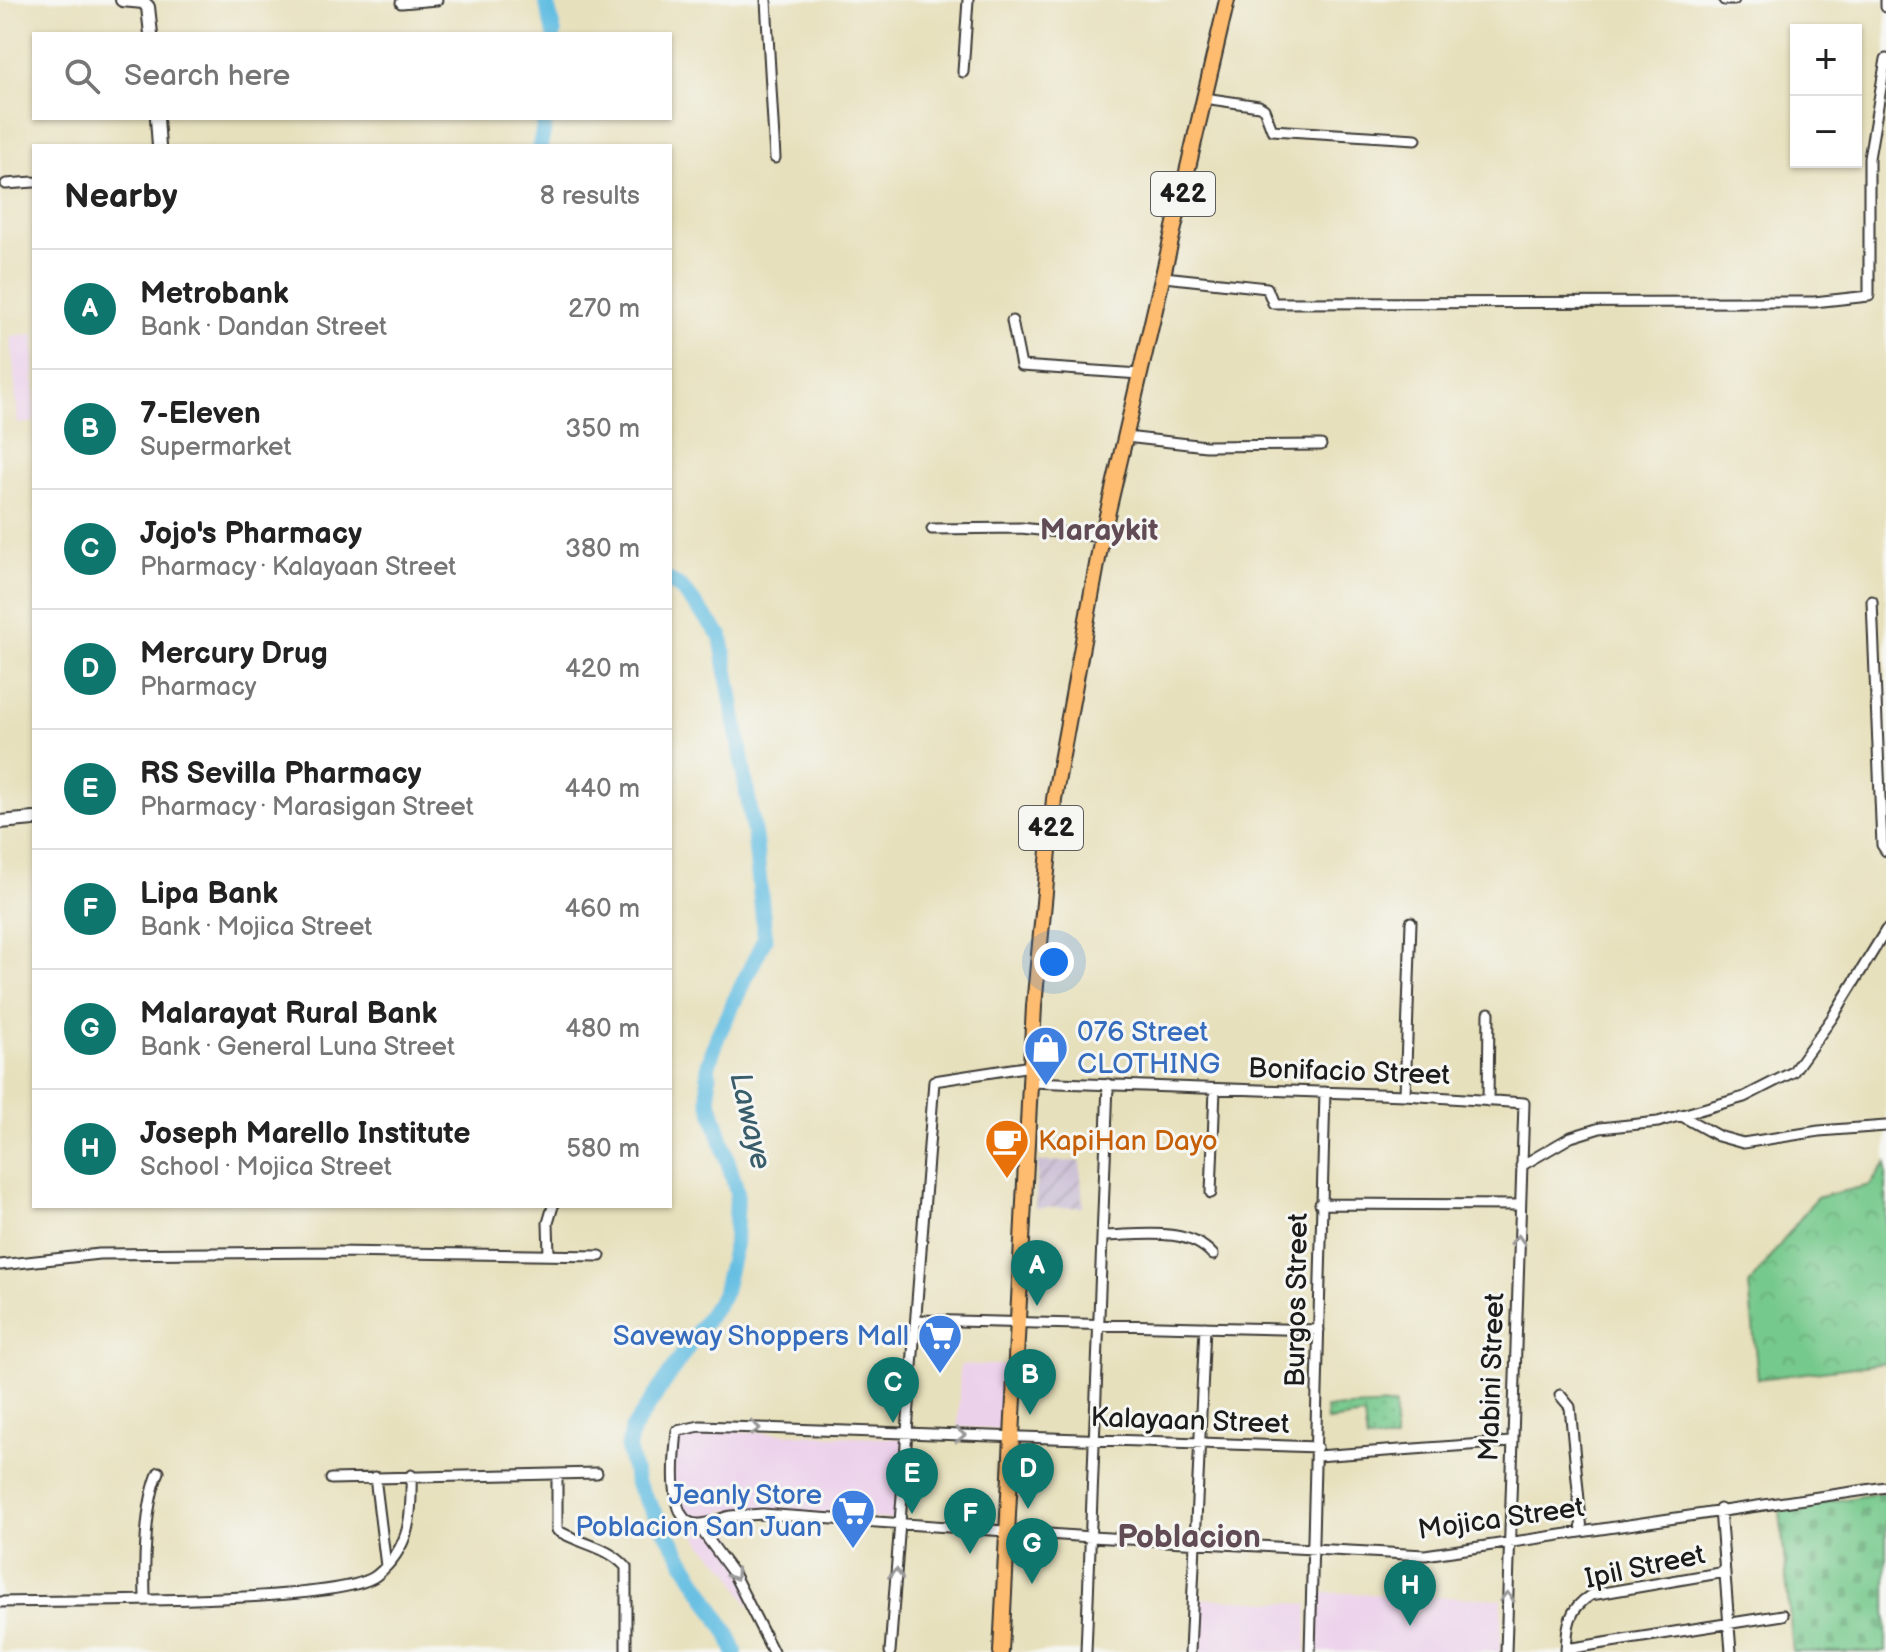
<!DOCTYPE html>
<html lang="en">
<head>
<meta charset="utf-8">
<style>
  body { margin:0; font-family:"Balsamiq Sans",sans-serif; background:#f2f2f2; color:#222 }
  .controls { position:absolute; right:24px; top:24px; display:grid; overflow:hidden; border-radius:0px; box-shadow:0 2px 6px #0004 }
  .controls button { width:72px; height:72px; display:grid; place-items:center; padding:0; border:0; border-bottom:2px solid #e0e0e0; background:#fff; color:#222; font:40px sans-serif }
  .you { position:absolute; left:1054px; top:962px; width:28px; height:28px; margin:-20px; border:6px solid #fff; border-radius:50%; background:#1a73e8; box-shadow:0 0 0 12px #1a73e833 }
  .badge { display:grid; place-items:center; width:52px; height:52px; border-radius:50%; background:#0f766e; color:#fff; font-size:26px; font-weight:700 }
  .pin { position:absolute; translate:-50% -66px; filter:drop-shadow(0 2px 4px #0008) }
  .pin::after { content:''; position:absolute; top:42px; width:28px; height:24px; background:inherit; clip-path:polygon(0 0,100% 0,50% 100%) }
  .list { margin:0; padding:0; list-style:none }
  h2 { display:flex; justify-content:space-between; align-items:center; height:104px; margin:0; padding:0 32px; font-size:34px }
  h2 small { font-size:26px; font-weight:400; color:#767676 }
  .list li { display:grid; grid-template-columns:52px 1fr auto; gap:24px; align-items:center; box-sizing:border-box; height:120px; padding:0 32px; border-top:2px solid #e0e0e0 }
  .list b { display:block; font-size:30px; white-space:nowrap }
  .list p { margin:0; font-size:26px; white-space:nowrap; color:#767676 }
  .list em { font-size:26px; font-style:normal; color:#767676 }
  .icon { flex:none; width:44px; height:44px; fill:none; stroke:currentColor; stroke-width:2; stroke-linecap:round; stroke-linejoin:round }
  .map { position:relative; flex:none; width:1886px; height:1652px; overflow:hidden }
  .search { position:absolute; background:#fff; box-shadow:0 2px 6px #0004; left:32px; top:32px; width:640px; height:88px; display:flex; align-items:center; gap:20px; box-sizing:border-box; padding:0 28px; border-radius:0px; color:#767676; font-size:30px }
  .panel { position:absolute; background:#fff; box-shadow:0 2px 6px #0004; left:32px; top:144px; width:640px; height:1064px; border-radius:0px }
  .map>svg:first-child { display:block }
  .built { fill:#ecd1eb }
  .industrial { fill:url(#industrial-furrows) }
  .grass { fill:url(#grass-dots); stroke:#497254; stroke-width:2 }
  .cemetery { fill:url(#cemetery-stones); stroke:#497254; stroke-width:2 }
  .park { fill:url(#park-crowns); stroke:#497254; stroke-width:2 }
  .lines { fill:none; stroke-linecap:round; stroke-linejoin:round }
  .river { stroke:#64bee2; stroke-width:16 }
  .minor-casing { stroke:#3a3934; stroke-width:13 }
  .tertiary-casing { stroke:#3a3934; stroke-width:16 }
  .primary-casing { stroke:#3a3934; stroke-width:18 }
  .minor { stroke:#fff; stroke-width:9 }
  .tertiary { stroke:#fff; stroke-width:12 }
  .primary { stroke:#fdbc6f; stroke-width:14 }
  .oneway { stroke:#999 }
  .labels { text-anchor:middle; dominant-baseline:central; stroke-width:6; stroke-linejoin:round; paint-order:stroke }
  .shield { fill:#f6f6f2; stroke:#5d5d5c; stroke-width:2 }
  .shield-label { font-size:26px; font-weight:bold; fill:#1c1c1c }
  .shop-label { font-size:28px; fill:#366cbe; stroke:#f6f6f2; text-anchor:end }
  .street-label { font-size:28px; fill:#1c1c1c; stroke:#f6f6f2 }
  .food-label { font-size:28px; fill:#c56008; stroke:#f6f6f2; text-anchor:start }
  .neighbourhood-label { font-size:30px; font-weight:bold; fill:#614c55; stroke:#f6f6f2 }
  .water-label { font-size:30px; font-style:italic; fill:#395d6b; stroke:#f6f6f2 }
  .quarter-label { font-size:32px; font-weight:bold; fill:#614c55; stroke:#f6f6f2 }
</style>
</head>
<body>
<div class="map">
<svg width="1886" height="1652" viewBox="0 0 1886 1652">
  <defs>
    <pattern id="industrial-furrows" width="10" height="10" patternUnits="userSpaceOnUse" patternTransform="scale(2)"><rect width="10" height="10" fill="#cbbfd5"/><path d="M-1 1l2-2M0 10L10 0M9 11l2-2" fill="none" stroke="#aea4b6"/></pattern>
    <pattern id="grass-dots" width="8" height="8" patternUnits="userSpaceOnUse" patternTransform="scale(2)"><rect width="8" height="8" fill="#76c98c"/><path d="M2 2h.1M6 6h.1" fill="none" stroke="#66ac78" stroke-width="1.8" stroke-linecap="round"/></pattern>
    <pattern id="cemetery-stones" width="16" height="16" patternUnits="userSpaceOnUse" patternTransform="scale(2)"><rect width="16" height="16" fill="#76c98c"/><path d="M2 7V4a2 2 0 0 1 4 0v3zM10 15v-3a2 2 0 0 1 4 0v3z" fill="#66ac78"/></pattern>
    <pattern id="park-crowns" width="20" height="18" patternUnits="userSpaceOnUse" patternTransform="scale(2)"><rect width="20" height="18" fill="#76c98c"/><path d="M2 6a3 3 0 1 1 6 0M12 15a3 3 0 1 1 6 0" fill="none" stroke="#66ac78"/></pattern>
  </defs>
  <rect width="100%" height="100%" fill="#f6f6f2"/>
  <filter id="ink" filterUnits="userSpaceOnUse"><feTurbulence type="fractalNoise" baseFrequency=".0125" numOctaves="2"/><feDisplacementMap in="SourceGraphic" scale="16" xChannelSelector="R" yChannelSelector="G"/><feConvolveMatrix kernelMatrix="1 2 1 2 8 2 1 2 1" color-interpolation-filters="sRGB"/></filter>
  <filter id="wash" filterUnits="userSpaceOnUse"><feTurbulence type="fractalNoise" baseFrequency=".006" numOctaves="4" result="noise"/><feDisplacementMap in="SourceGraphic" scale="32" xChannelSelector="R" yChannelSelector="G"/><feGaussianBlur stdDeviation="1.8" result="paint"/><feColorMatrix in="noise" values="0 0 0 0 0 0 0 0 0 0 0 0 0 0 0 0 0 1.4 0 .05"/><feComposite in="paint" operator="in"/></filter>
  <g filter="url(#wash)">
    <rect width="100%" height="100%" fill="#e7e0bc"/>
    <path class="built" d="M34,334V422L18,424L11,336Z
      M960,1365H1009L1006,1429L958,1427Z
      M707,1430L904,1439L898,1520L722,1510L761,1598L748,1605L730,1572L701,1543L668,1490L674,1435Z
      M1319,1592L1502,1599L1500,1652H1317Z
      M1198,1598L1308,1604L1306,1652H1195Z"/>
    <path class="industrial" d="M1080,1161L1083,1207L1035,1208L1038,1162Z"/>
    <path class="grass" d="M1395,1405V1441H1367L1364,1416L1327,1421L1326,1408Z"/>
    <path class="cemetery" d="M1886,1492V1652H1793L1780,1510Z"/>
    <path class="park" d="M1886,1163V1363L1758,1379L1749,1285L1816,1198L1870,1185Z"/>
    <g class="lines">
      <path class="river" d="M546,0L554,34
        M540,146L546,118
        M670,581L683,590L721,636L755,840L765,938L718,1035L708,1066L709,1099L737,1192L735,1244L723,1295L632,1430L628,1449L637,1484L728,1634L735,1652"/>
    </g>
  </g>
  <g filter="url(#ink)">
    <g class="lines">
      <g class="minor-casing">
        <path id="minor" d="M766,0L775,158
          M1724,0H1734
          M1886,0V7
          M401,3L437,0
          M963,72L968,0
          M1204,98L1259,106L1264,109L1272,130L1416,139
          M6,184L34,182
          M1164,277L1267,288L1273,303L1814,302L1869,296V158L1886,59
          M1012,321L1021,366L1140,374
          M1126,437L1206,446L1321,445
          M932,529L1021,528L1102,537
          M1872,601L1882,845L1886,851
          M1029,1082L1405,1095L1524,1103L1506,1652
          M1405,1095L1411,922
          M1488,1101L1489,1013
          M1680,1115L1718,1136L1743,1143L1819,1131L1886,1126
          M1521,1166L1571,1137L1600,1128L1658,1122L1744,1097L1793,1072L1832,1018L1886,930
          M1211,1193L1215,1089
          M1320,1204L1520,1205
          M1102,1236C1137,1236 1187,1225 1213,1255
          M549,1254L548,1223L553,1206
          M0,1265L99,1254L335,1252L600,1256
          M917,1320L1319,1330
          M1560,1395L1570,1407L1582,1531
          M1317,1447L700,1426L677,1431C675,1450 667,1519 694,1524C705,1526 720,1518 731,1516C741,1515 752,1515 762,1514L1091,1537L1425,1555L1886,1487
          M1317,1456L1511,1442
          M557,1475V1530C579,1544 608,1546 626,1567V1652
          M375,1477L386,1566
          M331,1479L597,1473
          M1720,1509L1731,1652
          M697,1524L733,1573L773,1652
          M145,1597C144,1563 145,1502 159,1472
          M0,1602C62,1600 342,1605 377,1575C411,1547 412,1515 411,1475
          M1566,1649L1783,1615
          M890,1652L934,1081L1031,1066
          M1086,1652L1108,1084
          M1190,1652L1205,1327
          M1310,1652L1325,1092
          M1566,1652C1567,1626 1568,1609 1591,1595L1725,1572"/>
      </g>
      <g class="tertiary-casing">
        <path id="tertiary" d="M122,0L143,2L148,7L151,34
          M157,118L159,146
          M0,822L34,819"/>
      </g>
      <g class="primary-casing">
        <path id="primary" d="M1001,1652L1034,1006L1054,799L1102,537L1227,0"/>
      </g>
      <use href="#minor" class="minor"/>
      <use href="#tertiary" class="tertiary"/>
      <use href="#primary" class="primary"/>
    </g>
    <defs><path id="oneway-chevron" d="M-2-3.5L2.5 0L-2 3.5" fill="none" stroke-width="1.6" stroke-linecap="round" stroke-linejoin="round" transform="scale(2)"/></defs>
    <g class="oneway">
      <use href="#oneway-chevron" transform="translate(1518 1240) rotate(-88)"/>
      <use href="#oneway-chevron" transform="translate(755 1428) rotate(2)"/>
      <use href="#oneway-chevron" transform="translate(960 1435) rotate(1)"/>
      <use href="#oneway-chevron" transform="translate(896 1574) rotate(-85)"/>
      <use href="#oneway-chevron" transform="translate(734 1575) rotate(56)"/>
      <use href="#oneway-chevron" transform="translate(1507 1597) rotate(-88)"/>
    </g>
  </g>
  <defs>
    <g id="shop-pin" transform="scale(2.3)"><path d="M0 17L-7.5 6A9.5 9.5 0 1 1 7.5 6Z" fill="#3f7fe0" stroke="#f6f6f2"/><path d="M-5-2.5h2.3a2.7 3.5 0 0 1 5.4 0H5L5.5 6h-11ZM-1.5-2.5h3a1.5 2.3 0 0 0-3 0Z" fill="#fff"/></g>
    <g id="cafe-pin" transform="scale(2.3)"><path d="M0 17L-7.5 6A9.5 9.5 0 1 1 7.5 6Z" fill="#e8710a" stroke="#f6f6f2"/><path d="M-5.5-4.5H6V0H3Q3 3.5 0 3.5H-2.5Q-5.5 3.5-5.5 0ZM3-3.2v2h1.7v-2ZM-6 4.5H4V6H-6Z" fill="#fff"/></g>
    <g id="supermarket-pin" transform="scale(2.3)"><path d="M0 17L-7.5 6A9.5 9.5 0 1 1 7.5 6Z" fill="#3f7fe0" stroke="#f6f6f2"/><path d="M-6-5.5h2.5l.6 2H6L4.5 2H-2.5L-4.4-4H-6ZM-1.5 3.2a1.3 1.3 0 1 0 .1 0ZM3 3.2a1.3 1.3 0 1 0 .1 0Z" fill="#fff"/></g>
  </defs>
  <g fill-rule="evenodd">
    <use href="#shop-pin" x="1046" y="1048"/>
    <use href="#cafe-pin" x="1007" y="1141"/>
    <use href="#supermarket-pin" x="940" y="1336"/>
    <use href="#supermarket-pin" x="853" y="1511"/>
  </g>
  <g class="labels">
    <g class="shield">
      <rect x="1151" y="172" width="64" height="44" rx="6"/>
      <rect x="1019" y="806" width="64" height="44" rx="6"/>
    </g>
    <g class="shield-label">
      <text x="1183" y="194">422</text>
      <text x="1051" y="828">422</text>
    </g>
    <g class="shop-label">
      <text x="1077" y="1032" text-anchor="start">076 Street<tspan x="1077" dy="32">CLOTHING</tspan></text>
      <text x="909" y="1336">Saveway Shoppers Mall</text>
      <text x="822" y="1495">Jeanly Store<tspan x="822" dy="32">Poblacion San Juan</tspan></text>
    </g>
    <g class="street-label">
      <text transform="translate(1349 1072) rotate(2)">Bonifacio Street</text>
      <text transform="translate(1297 1300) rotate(-89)">Burgos Street</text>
      <text transform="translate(1492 1377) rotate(-88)">Mabini Street</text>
      <text transform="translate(1190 1421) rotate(2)">Kalayaan Street</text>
      <text transform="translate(1501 1519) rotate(-8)">Mojica Street</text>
      <text transform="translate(1645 1567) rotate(-12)">Ipil Street</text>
    </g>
    <g class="food-label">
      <text x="1038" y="1141">KapiHan Dayo</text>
    </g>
    <g class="neighbourhood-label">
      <text x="1099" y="531">Maraykit</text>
    </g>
    <g class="water-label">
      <text transform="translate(750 1121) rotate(77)">Lawaye</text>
    </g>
    <g class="quarter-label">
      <text x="1189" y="1537">Poblacion</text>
    </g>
  </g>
</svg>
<div class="controls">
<button>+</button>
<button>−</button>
</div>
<div class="you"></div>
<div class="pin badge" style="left:1037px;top:1306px">A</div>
<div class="pin badge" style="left:1030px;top:1415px">B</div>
<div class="pin badge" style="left:893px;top:1423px">C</div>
<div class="pin badge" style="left:1028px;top:1509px">D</div>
<div class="pin badge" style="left:912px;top:1514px">E</div>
<div class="pin badge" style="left:970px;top:1554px">F</div>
<div class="pin badge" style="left:1032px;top:1584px">G</div>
<div class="pin badge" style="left:1410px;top:1626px">H</div>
<div class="search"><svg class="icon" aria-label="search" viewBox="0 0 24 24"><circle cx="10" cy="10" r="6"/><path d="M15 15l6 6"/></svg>Search here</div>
<section class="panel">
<h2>Nearby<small>8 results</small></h2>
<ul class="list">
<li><span class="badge">A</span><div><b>Metrobank</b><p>Bank · Dandan Street</p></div><em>270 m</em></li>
<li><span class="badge">B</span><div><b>7-Eleven</b><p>Supermarket</p></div><em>350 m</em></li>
<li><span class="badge">C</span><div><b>Jojo's Pharmacy</b><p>Pharmacy · Kalayaan Street</p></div><em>380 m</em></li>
<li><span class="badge">D</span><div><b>Mercury Drug</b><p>Pharmacy</p></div><em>420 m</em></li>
<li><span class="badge">E</span><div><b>RS Sevilla Pharmacy</b><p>Pharmacy · Marasigan Street</p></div><em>440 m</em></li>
<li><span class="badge">F</span><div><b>Lipa Bank</b><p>Bank · Mojica Street</p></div><em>460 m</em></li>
<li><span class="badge">G</span><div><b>Malarayat Rural Bank</b><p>Bank · General Luna Street</p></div><em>480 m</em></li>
<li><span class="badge">H</span><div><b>Joseph Marello Institute</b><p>School · Mojica Street</p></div><em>580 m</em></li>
</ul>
</section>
</div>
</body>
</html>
